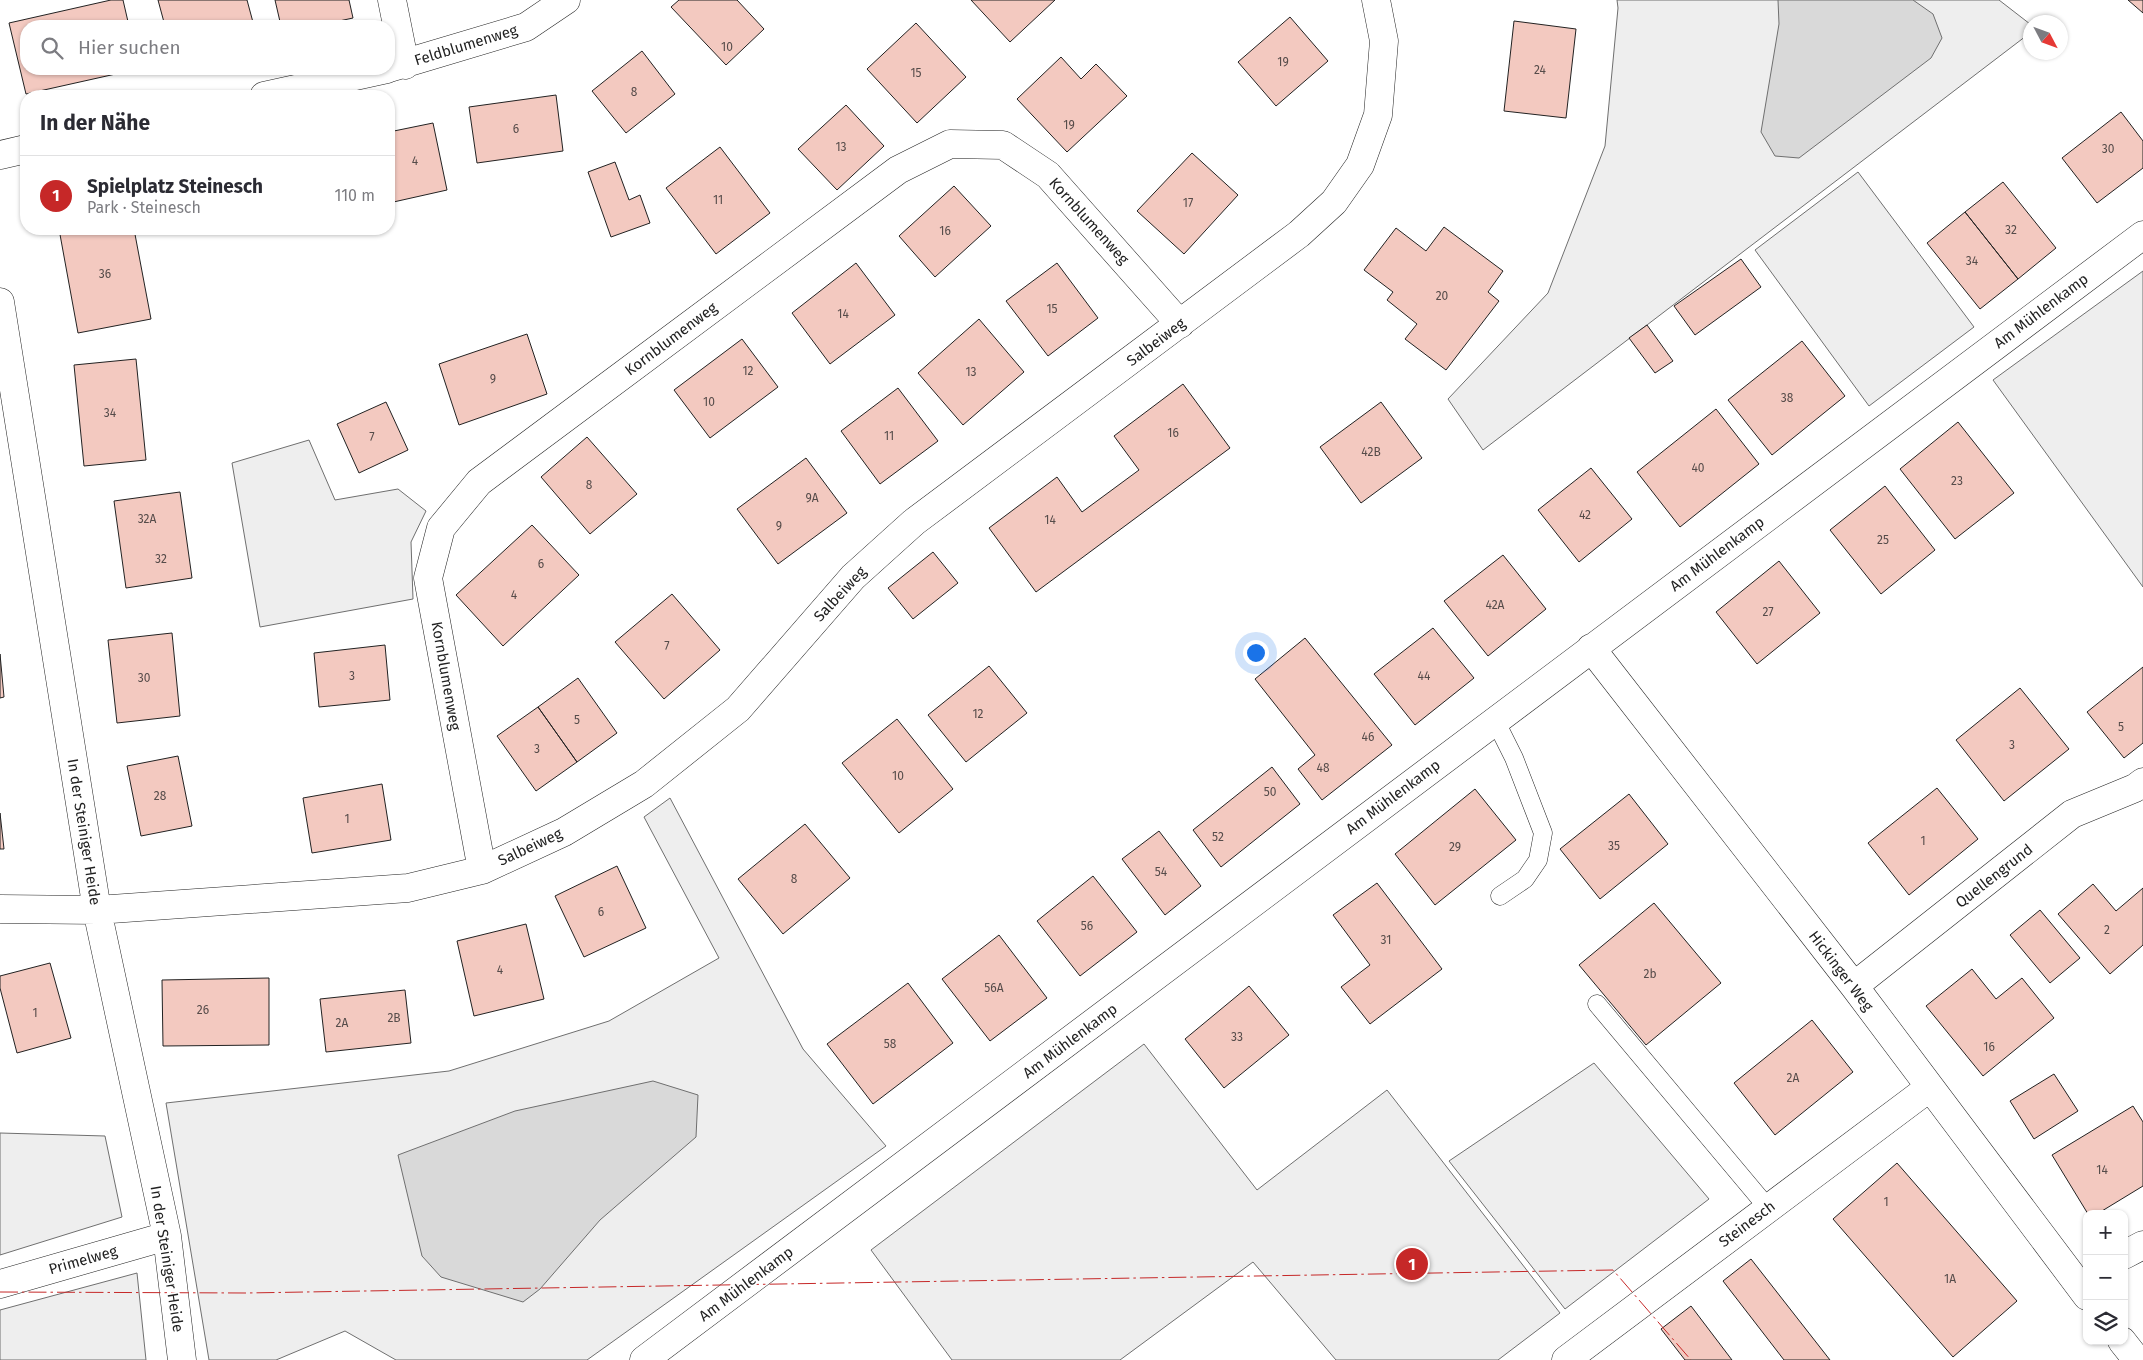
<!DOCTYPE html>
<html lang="de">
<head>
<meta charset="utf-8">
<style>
  body { margin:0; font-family:"Fira Sans",sans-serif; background:#f7f7f7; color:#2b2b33 }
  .controls { position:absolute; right:15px; bottom:15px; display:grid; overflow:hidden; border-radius:10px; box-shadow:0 1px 4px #0004 }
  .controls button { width:45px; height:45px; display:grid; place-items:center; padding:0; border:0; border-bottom:1px solid #e1e1e2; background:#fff; color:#2b2b33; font:25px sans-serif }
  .compass { position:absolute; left:2023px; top:15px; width:45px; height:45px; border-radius:50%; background:#fff; box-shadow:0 1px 4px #0004; rotate:131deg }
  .you { position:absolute; left:1255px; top:652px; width:18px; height:18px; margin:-12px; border:4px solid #fff; border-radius:50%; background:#1a73e8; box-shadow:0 0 0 8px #1a73e833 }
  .badge { display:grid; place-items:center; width:32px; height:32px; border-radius:50%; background:#c62828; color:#fff; font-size:16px; font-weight:700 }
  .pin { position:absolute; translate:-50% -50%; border:2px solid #fff; box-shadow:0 1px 5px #0006 }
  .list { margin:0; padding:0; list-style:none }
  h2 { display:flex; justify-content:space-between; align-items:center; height:65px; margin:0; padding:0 20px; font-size:21px }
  h2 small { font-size:16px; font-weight:400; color:#7c7c81 }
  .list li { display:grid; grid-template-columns:32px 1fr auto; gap:15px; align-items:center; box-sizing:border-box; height:80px; padding:0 20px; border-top:1px solid #e1e1e2 }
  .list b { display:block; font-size:19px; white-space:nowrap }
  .list p { margin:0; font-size:16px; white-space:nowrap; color:#7c7c81 }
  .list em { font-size:16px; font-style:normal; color:#7c7c81 }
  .icon { flex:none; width:28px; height:28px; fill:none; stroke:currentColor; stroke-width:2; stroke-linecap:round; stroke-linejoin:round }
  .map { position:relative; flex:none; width:2143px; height:1360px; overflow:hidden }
  .search { position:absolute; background:#fff; box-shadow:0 1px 4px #0004; left:20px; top:20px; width:375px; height:55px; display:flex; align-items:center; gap:12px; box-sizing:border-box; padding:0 18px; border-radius:20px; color:#7c7c81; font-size:19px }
  .panel { position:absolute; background:#fff; box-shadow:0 1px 4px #0004; left:20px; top:90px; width:375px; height:145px; border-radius:20px }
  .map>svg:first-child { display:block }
  .green { fill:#eee; stroke:#6f6f6f }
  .water { fill:#d9d9d9; stroke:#6f6f6f }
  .building { fill:#f3c9c0; stroke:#222 }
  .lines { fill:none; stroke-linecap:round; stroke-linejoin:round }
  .service-casing { stroke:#222; stroke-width:19 }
  .minor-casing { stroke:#222; stroke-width:29 }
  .service { stroke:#fff; stroke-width:18 }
  .minor { stroke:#fff; stroke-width:28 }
  .power { stroke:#c62828; stroke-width:1; stroke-dasharray:18 4 2.5 4; stroke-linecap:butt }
  .labels { text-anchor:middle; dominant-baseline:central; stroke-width:4; stroke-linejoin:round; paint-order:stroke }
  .number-label { font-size:12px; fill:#564c4a }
  .street-label { font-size:15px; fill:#222; stroke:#fff }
</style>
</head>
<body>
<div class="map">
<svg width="2143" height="1360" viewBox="0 0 2143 1360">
  <rect width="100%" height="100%" fill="#fff"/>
  <path class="green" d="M1617,0H1999L2030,24V33L1483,450L1448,399L1548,293L1605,146L1618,8Z
    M1858,172L1974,327L1869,406L1755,250Z
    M2143,271V587L1993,380Z
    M309,440L335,500L398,489L426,511L411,542L413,599L260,627L232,463Z
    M670,798L803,1049L886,1146L587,1360H396L345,1331L276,1360H209L166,1103L449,1071L609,1021L719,958L644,817Z
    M1144,1044L1257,1190L1387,1090L1560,1313L1498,1360H1336L1253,1262L1120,1360H952L871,1250Z
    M1594,1063L1709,1199L1565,1309L1449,1161Z
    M0,1133L105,1136L122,1217L0,1255Z
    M137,1273L146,1360H0V1310Z"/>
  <path class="water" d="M1778,0H1913L1933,14L1942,38L1931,58L1799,158L1775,156L1761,132L1779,24Z
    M653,1081L698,1095L696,1137L600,1220L540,1289L523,1302L441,1277L422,1256L398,1155L515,1111Z"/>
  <path class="building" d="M111,0H123L129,26H26V69H138L26,94L9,23Z
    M158,0H247L254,26H165Z
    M275,0H349L353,18L316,26H281Z
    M679,0H737L764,29L726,65L671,7Z
    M971,0H1055L1010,42Z
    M2128,0H2143V13Z
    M1290,17L1328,61L1276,106L1238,62Z
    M1514,21L1576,29L1566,118L1504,111Z
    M916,23L966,77L917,123L867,69Z
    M642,51L675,94L626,133L592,91Z
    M1061,57L1081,79L1096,64L1127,96L1067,152L1017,99Z
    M556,95L563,151L477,163L469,107Z
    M846,105L884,146L837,190L798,149Z
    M2121,112L2143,141V168L2097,203L2062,158Z
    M433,123L447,190L389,203V132Z
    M720,147L770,213L716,254L666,188Z
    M1192,153L1238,195L1184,254L1137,211Z
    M615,162L629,200L640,195L650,223L611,237L588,172Z
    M2003,182L2056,248L2018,279L1965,212Z
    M954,186L991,226L935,277L899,236Z
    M1965,212L2018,279L1980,309L1927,243Z
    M1444,227L1503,271L1488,292L1499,301L1446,370L1405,339L1417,324L1387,300L1393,292L1364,270L1396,228L1426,251Z
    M59,229H134L151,319L78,333Z
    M1741,259L1761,287L1695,335L1674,306Z
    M856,263L895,315L830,364L792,313Z
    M1057,263L1098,318L1048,356L1006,301Z
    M979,319L1024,372L963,425L918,373Z
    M1647,325L1673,361L1655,373L1629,338Z
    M527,334L547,394L459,425L439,364Z
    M742,339L778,387L710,438L674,390Z
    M1802,341L1845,396L1772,455L1728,400Z
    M136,359L146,460L84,466L74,365Z
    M1183,384L1230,448L1036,592L989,528L1057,477L1082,512L1139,470L1114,436Z
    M898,388L938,441L880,484L841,431Z
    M386,402L408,450L359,473L337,424Z
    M1381,402L1422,458L1361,503L1320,447Z
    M1716,409L1759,464L1680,527L1637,472Z
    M1958,422L2014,493L1955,539L1900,469Z
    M587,437L637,494L590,534L541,477Z
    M806,458L847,513L778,564L737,509Z
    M1591,468L1632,519L1579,562L1538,510Z
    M1885,486L1935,550L1881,594L1830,530Z
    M180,492L192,578L126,588L114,501Z
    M532,525L579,575L503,646L456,595Z
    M933,552L958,583L913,619L888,588Z
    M1503,555L1546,609L1488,656L1444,601Z
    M1779,561L1820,613L1757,664L1716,612Z
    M672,594L720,650L664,699L615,642Z
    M1433,628L1474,678L1415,725L1374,674Z
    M172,633L180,716L117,723L108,640Z
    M1305,638L1392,745L1322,800L1298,769L1315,755L1255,679Z
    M385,645L390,700L319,707L314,653Z
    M0,654L4,697L0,698Z
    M989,666L1027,713L966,762L928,715Z
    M2143,667V743L2124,758L2087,712Z
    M578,678L617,733L577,762L538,707Z
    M2020,688L2069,749L2004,801L1956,740Z
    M538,707L577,762L536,791L497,736Z
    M897,719L953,789L899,833L842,763Z
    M178,756L192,826L141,836L127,766Z
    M1272,767L1300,804L1221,867L1193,830Z
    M382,784L391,840L312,853L303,798Z
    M1937,788L1978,839L1909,895L1868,843Z
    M1475,789L1516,840L1435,905L1395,854Z
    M1629,794L1668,844L1600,899L1560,849Z
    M0,813L4,849H0Z
    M805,824L850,878L783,934L738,879Z
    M1159,831L1201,886L1165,915L1122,859Z
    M617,866L646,928L584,957L555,896Z
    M1093,876L1137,932L1080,976L1037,921Z
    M1377,883L1442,969L1370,1024L1341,987L1370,965L1333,915Z
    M2093,884L2116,911L2143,888V945L2110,974L2058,914Z
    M1654,903L1721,983L1646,1045L1579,965Z
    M2040,910L2080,958L2050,983L2010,935Z
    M526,924L544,999L474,1016L457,941Z
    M999,935L1047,998L990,1041L942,979Z
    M50,963L71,1038L17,1053L0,988V976Z
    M1972,969L1996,999L2022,978L2054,1018L1983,1076L1926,1006Z
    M269,978V1045L163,1046L162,980Z
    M908,983L953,1043L873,1104L827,1044Z
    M1249,986L1289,1035L1224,1088L1185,1039Z
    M405,990L411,1043L326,1052L320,999Z
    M1812,1020L1853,1072L1775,1135L1734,1083Z
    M2054,1074L2078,1111L2034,1139L2010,1101Z
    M2133,1106L2143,1122V1186L2097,1214H2088L2052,1155Z
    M1897,1163L2017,1301L1953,1357L1833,1219Z
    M1751,1259L1830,1360H1784L1723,1281Z
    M1691,1306L1732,1360H1685L1661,1329Z"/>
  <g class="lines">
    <g class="service-casing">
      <path id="service" d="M1495,720L1514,758L1543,833L1538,860L1525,879L1500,896
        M1597,1004L1768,1208"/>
    </g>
    <g class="minor-casing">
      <path id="minor" d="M392,0L405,65
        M389,68L526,27L566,0
        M264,96L387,69
        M0,155L26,149
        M0,302L97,910L167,1236L182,1360
        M1591,648L1854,986L2087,1296
        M482,870L428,578L441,528L479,482L898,170L950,144L1003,145L1048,175L1180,324
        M0,909L97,910L408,888L482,870L564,832L644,784L738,709L853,577L914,522L1299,234L1334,202L1360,165L1378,115L1384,41L1376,0
        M1854,986L2072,814L2135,788L2143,782
        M2124,1255L2143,1245
        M0,1284L167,1236
        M2122,1341L2137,1360
        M644,1360L2143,235
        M1566,1360L1929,1088"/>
    </g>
    <use href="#service" class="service"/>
    <use href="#minor" class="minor"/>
    <path class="power" d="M0,1292L246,1293L1613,1270L1691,1360"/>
  </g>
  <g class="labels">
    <g class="number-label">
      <text x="727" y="47">10</text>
      <text x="1283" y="62">19</text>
      <text x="1540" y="70">24</text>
      <text x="916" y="73">15</text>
      <text x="634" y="92">8</text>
      <text x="1069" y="125">19</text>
      <text x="516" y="129">6</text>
      <text x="841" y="147">13</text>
      <text x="2108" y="149">30</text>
      <text x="415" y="161">4</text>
      <text x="718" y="200">11</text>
      <text x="1188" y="203">17</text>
      <text x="2011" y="230">32</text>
      <text x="945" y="231">16</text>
      <text x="1972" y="261">34</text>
      <text x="105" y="274">36</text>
      <text x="1442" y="296">20</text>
      <text x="1052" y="309">15</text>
      <text x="843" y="314">14</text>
      <text x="748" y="371">12</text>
      <text x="971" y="372">13</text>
      <text x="493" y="379">9</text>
      <text x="1787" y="398">38</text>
      <text x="709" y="402">10</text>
      <text x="110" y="413">34</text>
      <text x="1173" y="433">16</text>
      <text x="889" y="436">11</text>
      <text x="372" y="437">7</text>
      <text x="1371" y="452">42B</text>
      <text x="1698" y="468">40</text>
      <text x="1957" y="481">23</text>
      <text x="589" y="485">8</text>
      <text x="812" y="498">9A</text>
      <text x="1585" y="515">42</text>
      <text x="147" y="519">32A</text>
      <text x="1050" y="520">14</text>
      <text x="779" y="526">9</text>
      <text x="1883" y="540">25</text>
      <text x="161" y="559">32</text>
      <text x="541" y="564">6</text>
      <text x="514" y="595">4</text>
      <text x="1495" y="605">42A</text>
      <text x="1768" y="612">27</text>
      <text x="667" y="646">7</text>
      <text x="352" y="676">3</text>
      <text x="1424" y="676">44</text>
      <text x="144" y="678">30</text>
      <text x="978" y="714">12</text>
      <text x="577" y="720">5</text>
      <text x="2121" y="727">5</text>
      <text x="1368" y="737">46</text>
      <text x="2012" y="745">3</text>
      <text x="537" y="749">3</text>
      <text x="1323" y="768">48</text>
      <text x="898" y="776">10</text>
      <text x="1270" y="792">50</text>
      <text x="160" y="796">28</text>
      <text x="347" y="819">1</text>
      <text x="1218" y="837">52</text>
      <text x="1923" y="841">1</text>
      <text x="1614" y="846">35</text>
      <text x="1455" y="847">29</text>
      <text x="1161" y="872">54</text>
      <text x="794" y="879">8</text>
      <text x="601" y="912">6</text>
      <text x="1087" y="926">56</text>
      <text x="2107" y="930">2</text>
      <text x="1386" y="940">31</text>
      <text x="500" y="970">4</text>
      <text x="1650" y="974">2b</text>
      <text x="994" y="988">56A</text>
      <text x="203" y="1010">26</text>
      <text x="35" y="1013">1</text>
      <text x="394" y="1018">2B</text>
      <text x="342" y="1023">2A</text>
      <text x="1237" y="1037">33</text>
      <text x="890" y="1044">58</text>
      <text x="1989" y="1047">16</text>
      <text x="1793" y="1078">2A</text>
      <text x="2102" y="1170">14</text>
      <text x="1886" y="1202">1</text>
      <text x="1950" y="1279">1A</text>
    </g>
    <g class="street-label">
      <text transform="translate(466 45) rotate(-17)">Feldblumenweg</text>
      <text transform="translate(1089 221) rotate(48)">Kornblumenweg</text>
      <text transform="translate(2041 311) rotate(-37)">Am Mühlenkamp</text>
      <text transform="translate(671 339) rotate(-37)">Kornblumenweg</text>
      <text transform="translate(1156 342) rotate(-37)">Salbeiweg</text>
      <text transform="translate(1717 554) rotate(-37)">Am Mühlenkamp</text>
      <text transform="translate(840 594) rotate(-47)">Salbeiweg</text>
      <text transform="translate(446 676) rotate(80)">Kornblumenweg</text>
      <text transform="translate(1393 797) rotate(-37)">Am Mühlenkamp</text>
      <text transform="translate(84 832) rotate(81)">In der Steiniger Heide</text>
      <text transform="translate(530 847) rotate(-25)">Salbeiweg</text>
      <text transform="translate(1994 876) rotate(-38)">Quellengrund</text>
      <text transform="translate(1841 971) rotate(53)">Hickinger Weg</text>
      <text transform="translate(1070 1041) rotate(-37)">Am Mühlenkamp</text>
      <text transform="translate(1747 1224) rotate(-37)">Steinesch</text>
      <text transform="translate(167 1259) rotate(81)">In der Steiniger Heide</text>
      <text transform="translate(83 1260) rotate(-16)">Primelweg</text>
      <text transform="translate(746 1284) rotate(-37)">Am Mühlenkamp</text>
    </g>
  </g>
</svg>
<div class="controls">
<button>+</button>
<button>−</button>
<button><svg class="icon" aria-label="layers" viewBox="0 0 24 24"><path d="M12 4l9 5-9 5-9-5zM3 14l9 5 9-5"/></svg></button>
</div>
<svg class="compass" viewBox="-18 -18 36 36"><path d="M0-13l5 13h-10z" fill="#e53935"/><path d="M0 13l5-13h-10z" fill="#7c7c81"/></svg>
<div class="you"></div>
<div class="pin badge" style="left:1412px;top:1264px">1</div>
<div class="search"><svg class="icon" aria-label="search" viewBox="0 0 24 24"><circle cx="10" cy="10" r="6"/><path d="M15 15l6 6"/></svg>Hier suchen</div>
<section class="panel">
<h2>In der Nähe<small></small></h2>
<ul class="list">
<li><span class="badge">1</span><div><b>Spielplatz Steinesch</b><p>Park · Steinesch</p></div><em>110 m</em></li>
</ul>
</section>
</div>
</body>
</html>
